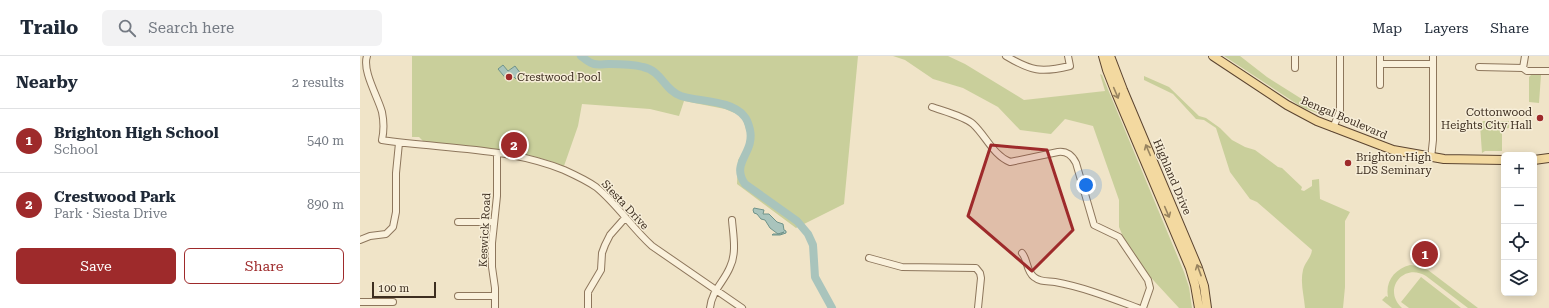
<!DOCTYPE html>
<html lang="en">
<head>
<meta charset="utf-8">
<style>
  body { margin:0; font-family:"Roboto Serif",serif; background:#f2f2f3; color:#1f2937 }
  .controls { position:absolute; right:12px; bottom:12px; display:grid; overflow:hidden; border-radius:6px; box-shadow:0 2px 10px #0003 }
  .controls button { width:36px; height:36px; display:grid; place-items:center; padding:0; border:0; border-bottom:1px solid #e0e1e3; background:#fff; color:#1f2937; font:20px sans-serif }
  .scale { position:absolute; left:12px; bottom:10px; width:64px; box-sizing:border-box; padding-left:4px; border:2px solid #3d2e20; border-top:0; font-size:11px; line-height:14px; white-space:nowrap; color:#3d2e20; -webkit-text-stroke:3px #f7eed8; paint-order:stroke }
  .you { position:absolute; left:726px; top:129px; width:14px; height:14px; margin:-10px; border:3px solid #fff; border-radius:50%; background:#1a73e8; box-shadow:0 0 0 6px #1a73e833 }
  .badge { display:grid; place-items:center; width:26px; height:26px; border-radius:50%; background:#9e2a2b; color:#fff; font-size:13px; font-weight:700 }
  .pin { position:absolute; translate:-50% -50%; border:2px solid #fff; box-shadow:0 1px 4px #0006 }
  .list { margin:0; padding:0; list-style:none }
  h2 { display:flex; justify-content:space-between; align-items:center; height:52px; margin:0; padding:0 16px; font-size:17px }
  h2 small { font-size:13px; font-weight:400; color:#747a83 }
  .list li { display:grid; grid-template-columns:26px 1fr auto; gap:12px; align-items:center; box-sizing:border-box; height:64px; padding:0 16px; border-top:1px solid #e0e1e3 }
  .list b { display:block; font-size:15px; white-space:nowrap }
  .list p { margin:0; font-size:13px; white-space:nowrap; color:#747a83 }
  .list em { font-size:13px; font-style:normal; color:#747a83 }
  .actions { display:flex; gap:8px; padding:12px 16px }
  .actions a { flex:1; padding:9px 0; border:1px solid #9e2a2b; border-radius:6px; text-align:center; font-size:14px; color:#9e2a2b }
  .actions .main { background:#9e2a2b; color:#fff }
  .icon { flex:none; width:22px; height:22px; fill:none; stroke:currentColor; stroke-width:2; stroke-linecap:round; stroke-linejoin:round }
  .map { position:relative; flex:none; width:1189px; height:252px; overflow:hidden }
  header { display:flex; align-items:center; gap:24px; box-sizing:border-box; height:56px; padding:0 20px; background:#fff; border-bottom:1px solid #e0e1e3 }
  header strong { font-size:19px }
  nav { display:flex; gap:22px; margin-inline-start:auto; font-size:14px }
  .search { width:280px; height:36px; background:#f2f2f3; display:flex; align-items:center; gap:10px; box-sizing:border-box; padding:0 14px; border-radius:6px; color:#747a83; font-size:15px }
  main { display:flex }
  aside { flex:1; background:#fff }
  .map>svg:first-child { display:block }
  .green { fill:#c9cf9b }
  .water { fill:#a9c4bc; stroke:#6f938a }
  .lines { fill:none; stroke-linecap:round; stroke-linejoin:round }
  .river { stroke:#a9c4bc; stroke-width:8 }
  .minor-casing { stroke:#8d765c; stroke-width:8 }
  .major-casing { stroke:#5b4430; stroke-width:10 }
  .minor { stroke:#faf1dc; stroke-width:6 }
  .major { stroke:#f3d9a0; stroke-width:8 }
  .oneway { stroke:#988460 }
  .marked { fill:#9e2a2b; fill-opacity:0.2; stroke:#9e2a2b; stroke-width:3; stroke-linejoin:round }
  .poi-dot { fill:#9e2a2b; stroke:#f7eed8; stroke-width:1.5 }
  .labels { text-anchor:middle; dominant-baseline:central; stroke-width:3; stroke-linejoin:round; paint-order:stroke }
  .poi-label { font-size:11px; fill:#3d2e20; stroke:#f7eed8; text-anchor:start }
  .street-label { font-size:11px; fill:#3d2e20; stroke:#f7eed8 }
</style>
</head>
<body>
<header>
<strong>Trailo</strong>
<div class="search"><svg class="icon" aria-label="search" viewBox="0 0 24 24"><circle cx="10" cy="10" r="6"/><path d="M15 15l6 6"/></svg>Search here</div>
<nav><a>Map</a><a>Layers</a><a>Share</a></nav>
</header>
<main>
<aside>
<h2>Nearby<small>2 results</small></h2>
<ul class="list">
<li><span class="badge">1</span><div><b>Brighton High School</b><p>School</p></div><em>540 m</em></li>
<li><span class="badge">2</span><div><b>Crestwood Park</b><p>Park · Siesta Drive</p></div><em>890 m</em></li>
</ul>
<div class="actions"><a class="main">Save</a><a>Share</a></div>
</aside>
<div class="map">
<svg width="1189" height="252" viewBox="0 0 1189 252">
  <rect width="100%" height="100%" fill="#f0e4c8"/>
  <path class="green" d="M52,0H498L484,148L436,172L377,128L378,104L390,86L382,60L365,53L324,45L319,60L290,53L222,48L218,70L204,110C158,92 112,91 64,86L59,81H52Z
    M533,0H588L605,8L664,44L745,35L740,18L742,19L824,216L829,231L832,252H819L783,213L764,183L759,171V144L733,70L705,63L691,78L660,74L638,51L603,32L573,23L545,4Z
    M864,0H880L907,21L972,62L943,52Z
    M1172,18L1181,19L1179,47L1169,46V21Z
    M784,20L809,31L839,60L846,62L860,72L872,84L885,91L895,94L918,111L922,112L942,131L941,134L944,135L952,130V124L959,123L960,143L990,156L985,165V231L983,252H945C944,239 940,227 943,214C945,206 951,202 952,194L897,146L890,143L870,116L856,72L844,64L836,63L813,38L784,24Z
    M1123,65H1149V72L1142,73V95H1125L1122,97L1120,69Z
    M1050,209L1058,210L1068,214L1118,252H1108L1066,220C1043,206 1022,234 1042,252H1032L1022,244L1026,240L1028,241C1025,225 1035,213 1050,209Z
    M1061,221L1101,252H1049L1041,246Z"/>
  <path class="water" d="M143,9L148,15L155,10L161,18L156,23L154,21L148,25L138,13Z
    M394,152L404,154L403,158H409L417,166L423,168L424,174L426,175V177L420,179H412L413,178H421L424,176L418,178L410,172L405,164L401,163L397,158L394,157L393,154Z"/>
  <g class="lines">
    <path class="river" d="M221,0C225,3 229,7 234,8C239,9 244,8 249,8C260,8 272,8 283,11C302,15 304,34 321,40C340,46 371,44 384,60C388,64 389,70 390,74C395,97 370,107 385,128L437,165L448,178L453,189L455,221L472,252"/>
    <g class="minor-casing">
      <path id="minor" d="M7,0C2,15 18,41 22,56C24,66 24,75 22,84C83,93 147,91 204,114C215,119 226,124 236,131C257,148 272,172 292,190L382,252
        M646,0C671,15 681,17 710,10L708,0
        M1020,0V29
        M1020,8H1073
        M1119,11L1163,12L1167,15H1189
        M935,12V0
        M1163,12L1165,0
        M572,51C583,55 604,60 613,68C626,80 633,99 650,106L698,96C707,95 712,99 716,107L734,169L759,181L788,224L790,232L783,252
        M973,72L980,55V0
        M1071,102L1073,84V0
        M98,166H134
        M0,184L10,180L26,178L33,171L36,156V117L39,87
        M662,197C668,204 666,215 674,221C680,226 687,225 695,226C723,231 751,242 778,252
        M509,202L542,211L616,212L620,217L621,222L618,252
        M98,240H135
        M0,246H33
        M135,252V232L132,211V187L137,140V97
        M228,252V236L241,214L242,197L245,189L250,179L265,162
        M350,252C352,234 364,226 370,211C377,197 373,178 372,164"/>
    </g>
    <g class="major-casing">
      <path id="major" d="M743,0L747,14L756,37L830,212L835,229L839,252
        M750,0L763,34L838,212L844,230L847,252
        M853,0L927,49L957,65L1033,94L1084,103L1144,104
        M1174,104L1189,102"/>
    </g>
    <use href="#minor" class="minor"/>
    <use href="#major" class="major"/>
  </g>
  <defs><path id="oneway-shaft" d="M-6 0H5M1.5-3L5.5 0L1.5 3" fill="none" stroke-width="1.6" stroke-linecap="round" stroke-linejoin="round"/></defs>
  <g class="oneway">
    <use href="#oneway-shaft" transform="translate(756 37) rotate(67)"/>
    <use href="#oneway-shaft" transform="translate(788 94) rotate(-113)"/>
    <use href="#oneway-shaft" transform="translate(807 156) rotate(67)"/>
    <use href="#oneway-shaft" transform="translate(839 214) rotate(-110)"/>
  </g>
  <path class="marked" d="M631,89L687,94L713,174L672,215L608,160Z"/>
  <g class="poi-dot">
    <circle cx="149" cy="21" r="4"/>
    <circle cx="1180" cy="62" r="4"/>
    <circle cx="988" cy="107" r="4"/>
  </g>
  <g class="labels">
    <g class="poi-label">
      <text x="157" y="21">Crestwood Pool</text>
      <text x="1172" y="56" text-anchor="end">Cottonwood<tspan x="1172" dy="13">Heights City Hall</tspan></text>
      <text x="996" y="101">Brighton High<tspan x="996" dy="13">LDS Seminary</tspan></text>
    </g>
    <g class="street-label">
      <text transform="translate(984 62) rotate(23)">Bengal Boulevard</text>
      <text transform="translate(812 121) rotate(67)">Highland Drive</text>
      <text transform="translate(265 149) rotate(47)">Siesta Drive</text>
      <text transform="translate(125 174) rotate(-87)">Keswick Road</text>
    </g>
  </g>
</svg>
<div class="controls">
<button>+</button>
<button>−</button>
<button><svg class="icon" aria-label="locate" viewBox="0 0 24 24"><circle cx="12" cy="12" r="6"/><path d="M12 2v4M12 18v4M2 12h4M18 12h4"/></svg></button>
<button><svg class="icon" aria-label="layers" viewBox="0 0 24 24"><path d="M12 4l9 5-9 5-9-5zM3 14l9 5 9-5"/></svg></button>
</div>
<div class="scale">100 m</div>
<div class="you"></div>
<div class="pin badge" style="left:1065px;top:198px">1</div>
<div class="pin badge" style="left:154px;top:89px">2</div>
</div>
</main>
</body>
</html>
